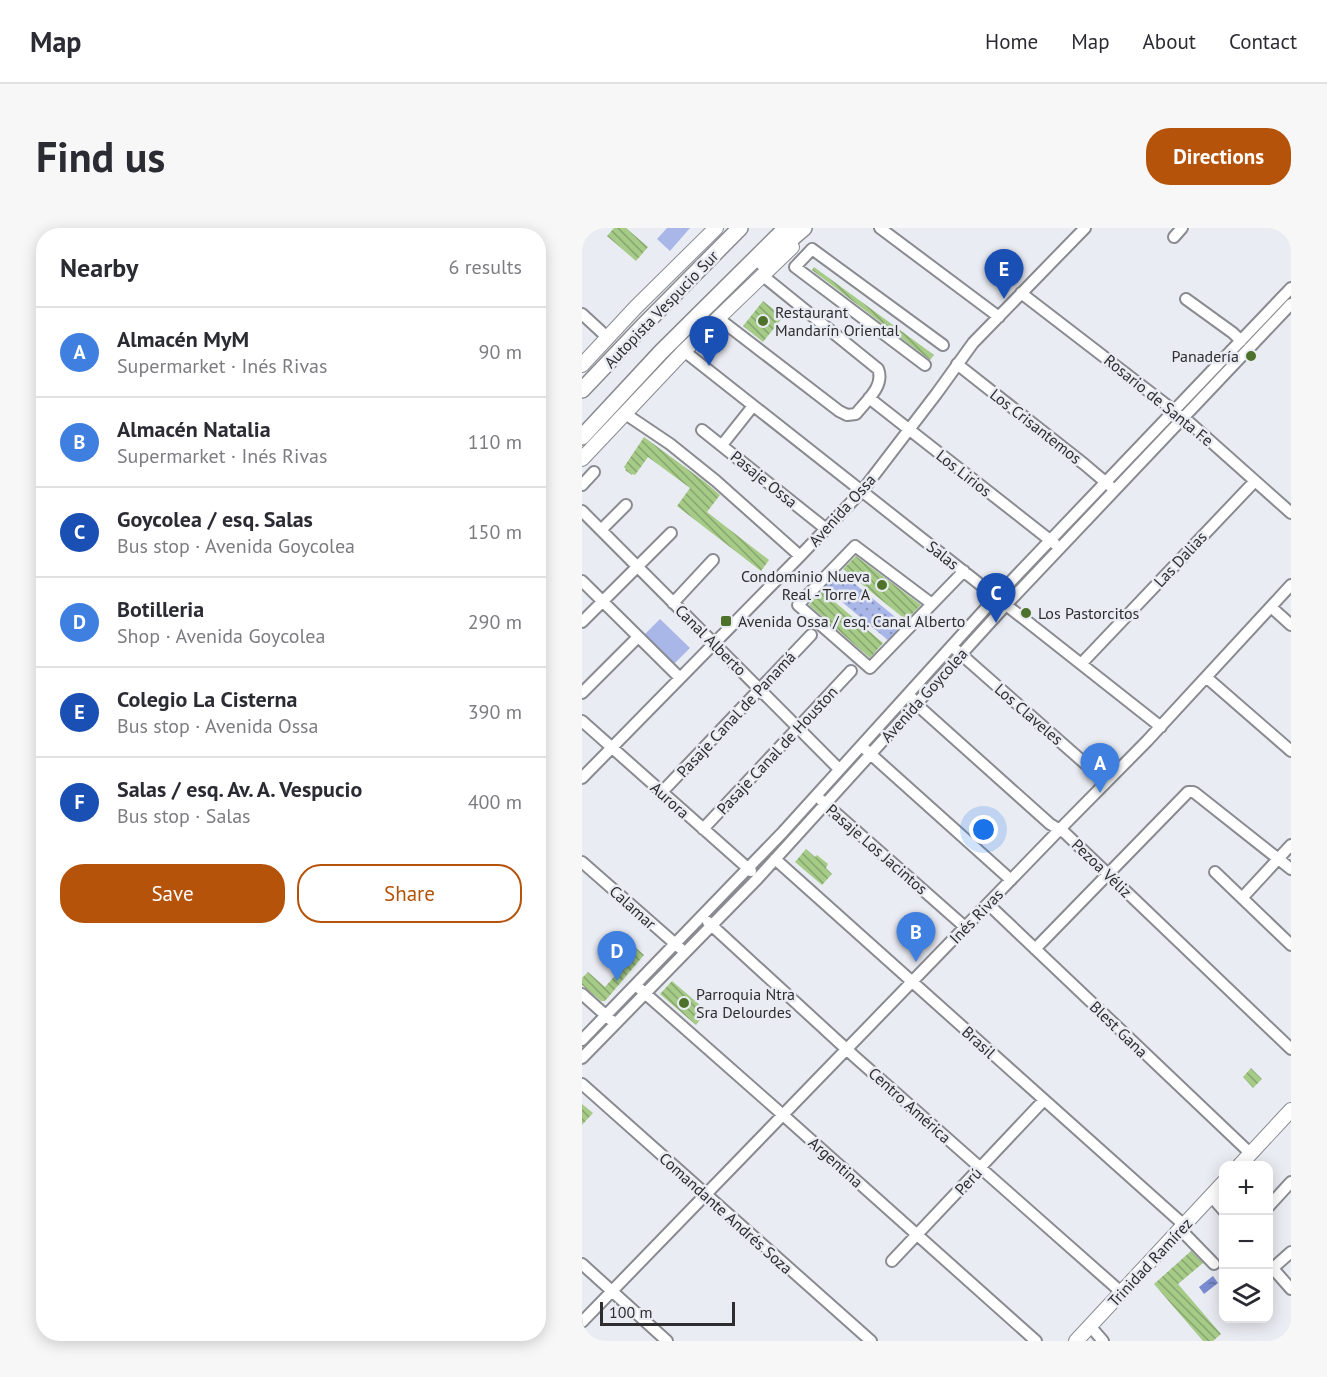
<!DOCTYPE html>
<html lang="en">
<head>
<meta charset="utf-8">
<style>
  body { margin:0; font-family:"PT Sans",sans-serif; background:#f7f7f7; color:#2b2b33 }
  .controls { position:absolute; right:18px; bottom:18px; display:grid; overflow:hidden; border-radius:12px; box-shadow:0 3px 15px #0003 }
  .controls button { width:54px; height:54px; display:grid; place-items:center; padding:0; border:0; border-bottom:2px solid #e1e1e2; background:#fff; color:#2b2b33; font:30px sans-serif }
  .scale { position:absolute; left:18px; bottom:15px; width:135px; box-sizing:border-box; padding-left:6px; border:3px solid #2e2e31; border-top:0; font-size:16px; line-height:21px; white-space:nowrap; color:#2e2e31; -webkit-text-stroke:4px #eaecf3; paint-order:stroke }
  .you { position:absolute; left:402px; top:602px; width:21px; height:21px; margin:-15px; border:4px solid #fff; border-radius:50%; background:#1a73e8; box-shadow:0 0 0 9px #1a73e833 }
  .badge { display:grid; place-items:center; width:39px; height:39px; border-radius:50%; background:#b45309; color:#fff; font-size:20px; font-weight:700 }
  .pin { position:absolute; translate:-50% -50px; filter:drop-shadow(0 2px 3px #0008) }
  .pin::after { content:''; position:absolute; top:32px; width:21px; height:18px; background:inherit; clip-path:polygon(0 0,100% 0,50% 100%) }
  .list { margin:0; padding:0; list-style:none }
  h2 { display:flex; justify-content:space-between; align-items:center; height:78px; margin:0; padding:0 24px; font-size:26px }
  h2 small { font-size:20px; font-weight:400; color:#7c7c81 }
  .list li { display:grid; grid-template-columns:39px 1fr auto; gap:18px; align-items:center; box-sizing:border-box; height:90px; padding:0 24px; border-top:2px solid #e1e1e2 }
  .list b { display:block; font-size:22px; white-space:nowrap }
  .list p { margin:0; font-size:20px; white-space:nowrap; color:#7c7c81 }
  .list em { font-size:20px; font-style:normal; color:#7c7c81 }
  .actions { display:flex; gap:12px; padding:18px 24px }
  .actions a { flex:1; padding:14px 0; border:2px solid #b45309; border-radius:24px; text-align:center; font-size:21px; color:#b45309 }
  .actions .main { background:#b45309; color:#fff }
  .icon { flex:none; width:33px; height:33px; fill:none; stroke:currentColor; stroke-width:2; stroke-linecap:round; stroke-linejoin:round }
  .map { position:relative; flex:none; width:709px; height:1113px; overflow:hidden; border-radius:24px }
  header { display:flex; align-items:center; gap:36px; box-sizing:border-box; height:84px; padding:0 30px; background:#fff; border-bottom:2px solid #e1e1e2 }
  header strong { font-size:28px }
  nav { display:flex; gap:33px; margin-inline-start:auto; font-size:21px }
  .intro { display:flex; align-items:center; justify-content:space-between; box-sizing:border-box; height:144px; padding:0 36px }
  h1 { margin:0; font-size:42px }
  .button { padding:15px 27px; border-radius:24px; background:#b45309; color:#fff; font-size:21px; font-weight:700 }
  main { display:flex; gap:36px; padding:0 36px }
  aside { flex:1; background:#fff; border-radius:24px; box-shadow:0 3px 15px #0003 }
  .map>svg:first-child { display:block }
  .grass { fill:url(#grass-dots) }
  .pitch { fill:#a9b7e8 }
  .water { fill:url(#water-ripples) }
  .building { fill:url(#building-back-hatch) }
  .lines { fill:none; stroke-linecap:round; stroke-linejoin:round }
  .minor-casing { stroke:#898b91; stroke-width:14 }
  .major-casing { stroke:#898b91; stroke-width:16 }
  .highway-casing { stroke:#898b91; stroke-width:18 }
  .minor { stroke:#fff; stroke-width:10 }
  .major { stroke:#fff; stroke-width:14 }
  .highway { stroke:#fff; stroke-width:15 }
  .poi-dot { fill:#4e722b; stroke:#eaecf3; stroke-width:2 }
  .labels { text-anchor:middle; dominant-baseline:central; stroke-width:5; stroke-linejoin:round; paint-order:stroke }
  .street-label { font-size:16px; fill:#2e2e31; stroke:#eaecf3 }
  .poi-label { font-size:16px; fill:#2e2e31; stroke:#eaecf3; text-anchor:start }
</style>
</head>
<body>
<header>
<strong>Map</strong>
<nav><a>Home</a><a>Map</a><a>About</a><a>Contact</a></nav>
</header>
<div class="intro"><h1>Find us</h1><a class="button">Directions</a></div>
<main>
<aside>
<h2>Nearby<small>6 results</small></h2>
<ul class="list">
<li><span class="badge" style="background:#3f7fe0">A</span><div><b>Almacén MyM</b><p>Supermarket · Inés Rivas</p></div><em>90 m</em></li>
<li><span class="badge" style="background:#3f7fe0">B</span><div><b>Almacén Natalia</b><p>Supermarket · Inés Rivas</p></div><em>110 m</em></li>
<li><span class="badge" style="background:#1a4fb4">C</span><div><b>Goycolea / esq. Salas</b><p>Bus stop · Avenida Goycolea</p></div><em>150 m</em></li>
<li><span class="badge" style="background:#3f7fe0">D</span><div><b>Botilleria</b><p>Shop · Avenida Goycolea</p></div><em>290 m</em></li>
<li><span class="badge" style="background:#1a4fb4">E</span><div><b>Colegio La Cisterna</b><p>Bus stop · Avenida Ossa</p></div><em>390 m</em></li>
<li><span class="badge" style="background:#1a4fb4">F</span><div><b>Salas / esq. Av. A. Vespucio</b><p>Bus stop · Salas</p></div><em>400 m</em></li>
</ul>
<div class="actions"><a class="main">Save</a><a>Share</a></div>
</aside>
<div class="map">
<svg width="709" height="1113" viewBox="0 0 709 1113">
  <defs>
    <pattern id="grass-dots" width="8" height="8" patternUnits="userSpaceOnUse" patternTransform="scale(1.5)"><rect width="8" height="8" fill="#a9b7e8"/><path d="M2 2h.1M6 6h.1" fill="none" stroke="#8a95bd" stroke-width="1.8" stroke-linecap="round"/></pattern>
    <pattern id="water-ripples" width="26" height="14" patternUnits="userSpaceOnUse" patternTransform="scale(1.5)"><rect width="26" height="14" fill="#7a8ccf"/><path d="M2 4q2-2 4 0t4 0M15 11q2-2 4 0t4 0" fill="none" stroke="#6473a9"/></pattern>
    <pattern id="building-back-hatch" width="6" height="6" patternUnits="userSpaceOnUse" patternTransform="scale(1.5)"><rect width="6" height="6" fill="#a5cb87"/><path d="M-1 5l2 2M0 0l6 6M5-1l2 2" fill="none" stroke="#87a56f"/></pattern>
  </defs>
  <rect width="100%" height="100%" fill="#eaecf3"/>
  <path class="grass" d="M257,343L323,397L307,413L242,359Z"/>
  <path class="pitch" d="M85,0H108L88,23L75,11Z
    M78,391L108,420L92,436L62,407Z"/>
  <path class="water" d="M631,1048L636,1055L622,1066L617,1059Z"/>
  <path class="building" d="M32,0H44L66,19L54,33L25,8Z
    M232,39L352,127L348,132L230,42Z
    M181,73L201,89L181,114L161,98Z
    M62,209L123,254L138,267L125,284L187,332L179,343L95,278L108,260L66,229L53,247L51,246L50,247L43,242L44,241L42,239Z
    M274,328L339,377L324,392L261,341Z
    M240,363L301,415L288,430L227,377Z
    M224,621L233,629L235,627L246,636L244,640L250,646L240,657L213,634Z
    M52,718L62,727L23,773H19L0,757V750L6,744L23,759L45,734L41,730Z
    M90,753L125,783L114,797L78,766Z
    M669,840L680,851L671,860L661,849Z
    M0,876L11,885L0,897Z
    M609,1023L621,1035L596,1056L639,1106L631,1113H621L572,1056Z"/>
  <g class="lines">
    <g class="minor-casing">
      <path id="minor" d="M298,0L417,89
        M592,9L600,0
        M439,65L608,195L709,285
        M604,71L651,105L659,113
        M0,86L25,109
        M136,90L257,183L265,187L274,186C284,173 303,158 296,141L181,48
        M102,123L579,499
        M375,136L502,236L528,258
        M343,137L213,39L230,21L361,117
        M287,170L473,316
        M42,185L88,216L134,253L218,328
        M120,202L244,301
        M140,217L171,178
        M0,257L12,244
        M0,283L257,541
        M19,302L44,277
        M0,353L98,450
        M91,375L131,332
        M350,376L273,318L216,377L288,440L382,343
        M689,379L709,397
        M0,394L89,305
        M373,421L524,554
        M499,436L673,253
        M624,449L709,523
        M0,465L56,409
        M330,470L334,476L468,596L483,605L709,821
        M0,493L169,643
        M284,522L429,652
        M0,550L218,328L280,263L355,165L391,115L503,0
        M80,564L229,407
        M239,572L383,699
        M121,601L269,443
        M193,631L602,997
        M0,634L98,720
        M633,644L709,717
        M660,670L709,617
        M406,676L668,925
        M126,694L273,829L539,1064
        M453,721L606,564H611L613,565L709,641
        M57,760L201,887L454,1113
        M0,766L29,792
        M0,812L201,604L414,369L709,60
        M0,830L176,650L424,377L709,76
        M0,856L289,1113
        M629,968L642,983
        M686,979L709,954
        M598,1001L632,1036
        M310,1033L462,872
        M686,1035L709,1061
        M0,1036L85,1113
        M691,1040L709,1024
        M0,1094L482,597L565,513L709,357
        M508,1098L521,1113"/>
    </g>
    <g class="major-casing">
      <path id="major" d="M0,137L54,79L134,0
        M0,231L102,123L210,19
        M657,938L709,882
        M494,1113L642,954"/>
    </g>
    <g class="highway-casing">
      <path id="highway" d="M181,35L222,0
        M0,162L62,97L158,0
        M0,209L79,124L204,0"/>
    </g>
    <use href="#minor" class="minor"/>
    <use href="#major" class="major"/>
    <use href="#highway" class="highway"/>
  </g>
  <g class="poi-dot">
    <circle cx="181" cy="93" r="6"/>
    <circle cx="669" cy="128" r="6"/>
    <circle cx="300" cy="357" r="6"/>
    <circle cx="444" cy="385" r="6"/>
    <rect x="138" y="387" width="12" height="12" rx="3"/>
    <circle cx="102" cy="775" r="6"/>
  </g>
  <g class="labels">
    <g class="street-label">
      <text transform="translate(79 81) rotate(-46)">Autopista Vespucio Sur</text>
      <text transform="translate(577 172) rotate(39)">Rosario de Santa Fe</text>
      <text transform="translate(454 198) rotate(38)">Los Crisantemos</text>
      <text transform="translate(382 245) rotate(38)">Los Lirios</text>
      <text transform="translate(182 251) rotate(39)">Pasaje Ossa</text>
      <text transform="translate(260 282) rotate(-48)">Avenida Ossa</text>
      <text transform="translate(361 327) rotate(38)">Salas</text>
      <text transform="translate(598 331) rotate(-47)">Las Dalias</text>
      <text transform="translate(129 412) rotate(45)">Canal Alberto</text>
      <text transform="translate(342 467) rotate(-48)">Avenida Goycolea</text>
      <text transform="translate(154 486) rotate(-47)">Pasaje Canal de Panamá</text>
      <text transform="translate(447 486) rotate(41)">Los Claveles</text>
      <text transform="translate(195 522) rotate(-47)">Pasaje Canal de Houston</text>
      <text transform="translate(88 572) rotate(42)">Aurora</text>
      <text transform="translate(295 621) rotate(41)">Pasaje Los Jacintos</text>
      <text transform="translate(520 640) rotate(44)">Pezoa Véliz</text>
      <text transform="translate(51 679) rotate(42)">Calamar</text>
      <text transform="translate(394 688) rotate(-46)">Inés Rivas</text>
      <text transform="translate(537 801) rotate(44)">Blest Gana</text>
      <text transform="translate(397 814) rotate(42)">Brasil</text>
      <text transform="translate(328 877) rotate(42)">Centro América</text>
      <text transform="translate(254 934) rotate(42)">Argentina</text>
      <text transform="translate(386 953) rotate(-47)">Perú</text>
      <text transform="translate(144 985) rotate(42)">Comandante Andrés Soza</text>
      <text transform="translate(568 1034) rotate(-47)">Trinidad Ramírez</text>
    </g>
    <g class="poi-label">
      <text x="193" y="84">Restaurant<tspan x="193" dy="18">Mandarín Oriental</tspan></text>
      <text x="657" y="128" text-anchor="end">Panadería</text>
      <text x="288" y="348" text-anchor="end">Condominio Nueva<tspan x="288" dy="18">Real - Torre A</tspan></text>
      <text x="456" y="385">Los Pastorcitos</text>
      <text x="156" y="393">Avenida Ossa / esq. Canal Alberto</text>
      <text x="114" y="766">Parroquia Ntra<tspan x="114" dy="18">Sra Delourdes</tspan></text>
    </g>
  </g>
</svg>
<div class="controls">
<button>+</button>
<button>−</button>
<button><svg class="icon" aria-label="layers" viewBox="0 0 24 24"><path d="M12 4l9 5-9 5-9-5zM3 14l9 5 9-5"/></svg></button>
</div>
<div class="scale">100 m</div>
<div class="you"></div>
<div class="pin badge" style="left:518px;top:565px;background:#3f7fe0">A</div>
<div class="pin badge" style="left:334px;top:734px;background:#3f7fe0">B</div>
<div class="pin badge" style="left:414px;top:395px;background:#1a4fb4">C</div>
<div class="pin badge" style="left:35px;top:753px;background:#3f7fe0">D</div>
<div class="pin badge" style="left:422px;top:71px;background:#1a4fb4">E</div>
<div class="pin badge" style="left:127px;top:138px;background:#1a4fb4">F</div>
</div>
</main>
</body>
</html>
